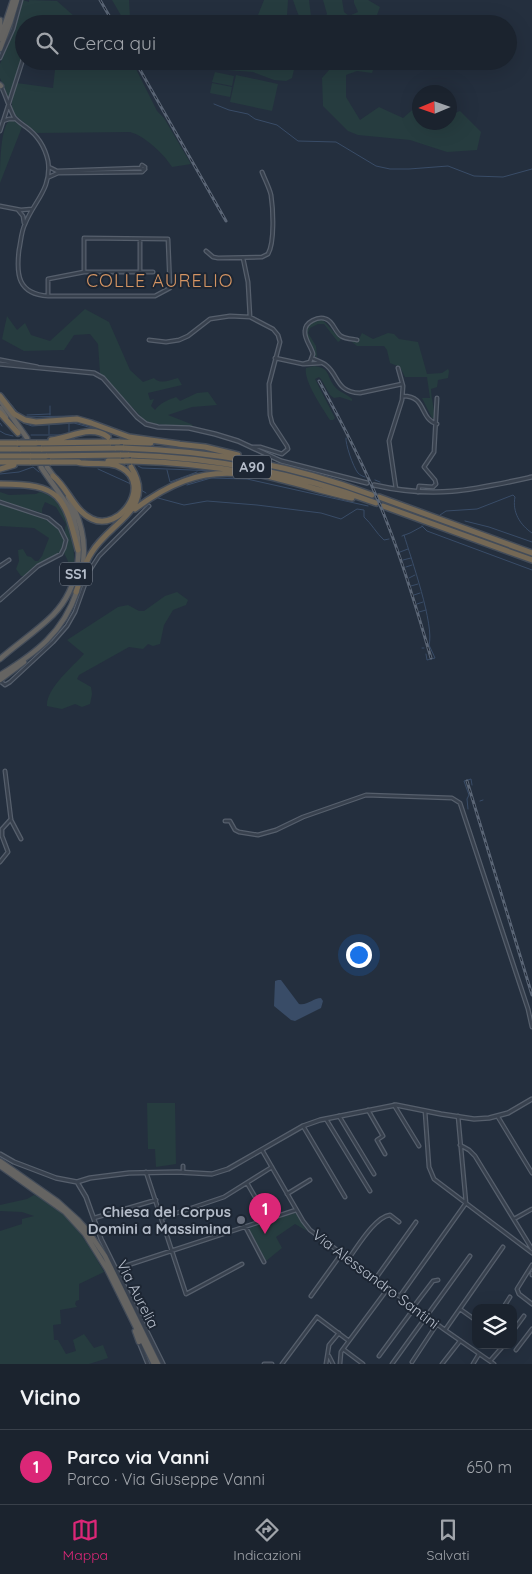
<!DOCTYPE html>
<html lang="it">
<head>
<meta charset="utf-8">
<style>
  body { margin:0; font-family:Quicksand,sans-serif; background:#242b36; color:#f1f3f6 }
  .controls { position:absolute; right:15px; bottom:15px; display:grid; overflow:hidden; border-radius:10px; box-shadow:0 5px 20px #0002 }
  .controls button { width:45px; height:45px; display:grid; place-items:center; padding:0; border:0; border-bottom:1px solid #39404a; background:#1b232e; color:#f1f3f6; font:25px sans-serif }
  .compass { position:absolute; left:412px; top:85px; width:45px; height:45px; border-radius:50%; background:#1b232e; box-shadow:0 5px 20px #0002; rotate:268deg }
  .you { position:absolute; left:358px; top:954px; width:18px; height:18px; margin:-12px; border:4px solid #fff; border-radius:50%; background:#1a73e8; box-shadow:0 0 0 8px #1a73e833 }
  .badge { display:grid; place-items:center; width:32px; height:32px; border-radius:50%; background:#db2777; color:#fff; font-size:16px; font-weight:700 }
  .pin { position:absolute; translate:-50% -41px; filter:drop-shadow(0 1px 2px #0008) }
  .pin::after { content:''; position:absolute; top:26px; width:18px; height:15px; background:inherit; clip-path:polygon(0 0,100% 0,50% 100%) }
  .list { margin:0; padding:0; list-style:none }
  h2 { display:flex; justify-content:space-between; align-items:center; height:65px; margin:0; padding:0 20px; font-size:21px }
  h2 small { font-size:16px; font-weight:400; color:#a0a4aa }
  .list li { display:grid; grid-template-columns:32px 1fr auto; gap:15px; align-items:center; box-sizing:border-box; height:75px; padding:0 20px; border-top:1px solid #39404a }
  .list b { display:block; font-size:19px; white-space:nowrap }
  .list p { margin:0; font-size:16px; white-space:nowrap; color:#a0a4aa }
  .list em { font-size:16px; font-style:normal; color:#a0a4aa }
  .icon { flex:none; width:28px; height:28px; fill:none; stroke:currentColor; stroke-width:2; stroke-linecap:round; stroke-linejoin:round }
  .map { position:relative; flex:none; width:532px; height:1364px; overflow:hidden }
  .search { position:absolute; background:#1b232e; box-shadow:0 5px 20px #0002; left:15px; right:15px; top:15px; height:55px; display:flex; align-items:center; gap:12px; box-sizing:border-box; padding:0 18px; border-radius:28px; color:#a0a4aa; font-size:19px }
  .sheet { height:140px; background:#1b232e }
  nav { display:flex; justify-content:space-around; align-items:center; box-sizing:border-box; height:70px; border-top:1px solid #39404a; background:#1b232e; font-size:14px; color:#a0a4aa }
  nav a { display:grid; justify-items:center; gap:2px }
  nav .on { color:#db2777 }
  .map>svg:first-child { display:block }
  .green { fill:#263c3f }
  .water { fill:#394c67 }
  .lines { fill:none; stroke-linecap:round; stroke-linejoin:round }
  .stream { stroke:#394c67; stroke-width:1 }
  .trunk-tunnel { stroke:#3a4453; stroke-width:4.5; stroke-dasharray:4.5 2; stroke-linecap:butt }
  .motorway-tunnel { stroke:#3a4453; stroke-width:5; stroke-dasharray:5 2.5; stroke-linecap:butt }
  .minor-casing { stroke:#565f6c; stroke-width:5 }
  .tertiary-casing { stroke:#565f6c; stroke-width:5.5 }
  .trunk-casing { stroke:#434c59; stroke-width:7 }
  .motorway-casing { stroke:#434c59; stroke-width:8 }
  .minor { stroke:#38414e; stroke-width:2.5 }
  .tertiary { stroke:#38414e; stroke-width:3 }
  .trunk { stroke:#656462; stroke-width:4.5 }
  .motorway { stroke:#746855; stroke-width:5 }
  .rail-casing { stroke:#5a6575; stroke-width:3 }
  .rail { stroke:#1d2633; stroke-width:1; stroke-dasharray:4; stroke-linecap:butt }
  .motorway-bridge-casing { stroke:#434c59; stroke-width:8; stroke-linecap:butt }
  .motorway-bridge { stroke:#746855; stroke-width:5 }
  .worship-dot { fill:#6b7280; stroke:#1d2633; stroke-width:2 }
  .labels { text-anchor:middle; dominant-baseline:central; stroke-width:4; stroke-linejoin:round; paint-order:stroke }
  .shield { fill:#1d2633; stroke:#878f9c; stroke-width:1 }
  .shield-label { font-size:14px; font-weight:bold; fill:#b4bcc9 }
  .poi-label { font-size:15px; font-weight:bold; fill:#b4bcc9; stroke:#1d2633; text-anchor:end }
  .street-label { font-size:15px; fill:#b4bcc9; stroke:#1d2633 }
  .quarter-label { font-size:18px; letter-spacing:1px; fill:#d59563; stroke:#1d2633 }
</style>
</head>
<body>
<div class="map">
<svg width="532" height="1364" viewBox="0 0 532 1364">
  <rect width="100%" height="100%" fill="#242f3e"/>
  <path class="green" d="M23,0L29,2V0L57,1L83,24H24V50L9,99L0,78V64L16,25Z
    M112,0H129L130,18L158,15L164,24H126Z
    M264,0H288L287,16L290,24H253L258,15Z
    M293,0H309L312,24C299,24 297,10 293,0Z
    M323,0H342L344,12L349,16L358,12L354,3V0H368L380,7L377,15L367,24H320L327,14Z
    M36,61H128L134,65L157,111L164,118L191,164L172,167C164,154 145,136 130,132L37,133L21,120L14,114L12,108V101L17,83L53,88L55,70H46Z
    M176,61H296L292,78L286,81L274,80L253,72L186,67Z
    M337,61H369L374,67L372,73L357,71L346,75V97L360,120L379,107L403,118L419,104L420,122H450V115L460,111L481,132L477,150L447,152L410,140L358,135L348,131L323,106L322,78Z
    M215,72L234,76L232,86L212,82Z
    M236,75L278,84L272,111L230,102Z
    M212,83L232,87L230,97L210,93Z
    M9,121H14L22,127L0,183C0,168 0,129 9,121Z
    M85,309L109,322L130,370L143,382L154,378C160,385 170,380 178,378L182,385L148,393L150,400L154,399L151,406L155,410C160,403 168,400 176,397L180,401L197,393L208,392L217,405L192,407L168,415L191,424L193,426L183,427L147,423L100,373L98,344L90,334L74,335L64,350L24,351L2,339L7,316L17,330L25,323L31,335L50,341Z
    M322,319L341,340L338,342L324,324H318L310,328L308,333L316,346L317,357L313,356C313,346 306,339 306,329L313,322Z
    M362,333L373,339L388,333L394,334L399,339L418,342L427,374L442,373L448,369L449,371L448,378L438,380L437,387L431,389C431,399 435,408 434,418H432L422,398H430L427,377H405L400,367L390,363L387,350L384,346H357L352,342V340L359,339Z
    M314,366C331,368 326,376 335,387C339,392 347,394 352,399V401L340,397L334,398L330,395L321,379L319,377L315,379L335,418L333,420H330C323,409 303,380 306,368Z
    M0,492L9,495L36,494L40,492C70,499 75,541 74,567L71,569L66,566L68,561L64,553C68,543 63,534 66,524L56,507L45,502L42,509V513L39,512L0,501Z
    M0,503C22,512 53,515 64,538C65,557 49,556 37,565C32,568 28,572 24,576H21L16,569L19,561L18,550L23,549L27,556L31,557L35,561H38L42,556L49,538L34,528L0,526Z
    M177,592L188,600L186,605L173,610L164,625L160,644L153,646L148,644L143,649L129,647L79,675L77,679L91,687L92,694L90,704L82,707L75,704L62,709L47,706C46,689 73,666 84,654L67,640L118,607L128,605L139,611H144L165,596Z
    M147,1103H175L176,1164L156,1167L155,1149H148Z
    M34,1195C67,1209 87,1241 104,1272L79,1284V1300L76,1301L75,1304L77,1307L60,1310L61,1324L53,1325L54,1340H58L66,1354L76,1351L73,1340L84,1334L94,1348L103,1345L108,1358L89,1364H0V1231L22,1224V1219L34,1216L22,1212L0,1211V1205L27,1199Z
    M295,1213L297,1214L307,1231L295,1224L276,1237L282,1248L266,1261L249,1231L250,1228Z"/>
  <path class="water" d="M278,980H281L299,1004C307,1006 313,998 321,998L323,1001L321,1008L295,1021L291,1020L274,1006L275,981Z"/>
  <g class="lines">
    <path class="stream" d="M214,104L229,110L248,114L255,119L277,125L298,141L336,142L376,166L390,169H409L448,166L474,176L503,177L532,169
      M5,397L19,414
      M27,415L50,414
      M50,415V406
      M24,417L73,416
      M0,423L2,426
      M23,423L32,426L74,423L92,428
      M69,424V433
      M0,431L5,434L13,436
      M49,434V425
      M31,435H60
      M346,438C345,443 353,467 358,473C360,475 362,476 365,477
      M74,439V438L84,435
      M138,466L142,468L217,471
      M98,469L131,484
      M167,470L170,482L197,472
      M0,474L19,472L33,467L39,472
      M375,480L380,482
      M187,485L211,478L247,479L368,506
      M0,488H24
      M141,490L146,493
      M158,498L184,505L207,501L257,505L321,513L341,519L357,509L364,510V517C372,524 376,533 384,540L389,539
      M440,515L446,511L477,509L513,495L515,497C512,512 520,525 532,533
      M465,521L489,527L532,542
      M422,526L427,531L532,570
      M404,535C411,558 435,626 429,645
      M402,536L410,533L423,526
      M400,552L408,549
      M403,560L411,558
      M406,567L412,565
      M409,578L415,575
      M411,586L418,584
      M414,595L420,593
      M417,604L423,602
      M419,612L426,610
      M422,648H424
      M426,654L427,660L435,658L429,645
      M480,801L483,800
      M468,809L467,799L469,795L464,781L471,779L472,785"/>
    <path class="trunk-tunnel" d="M21,438L41,467
      M34,448L47,467"/>
    <path class="motorway-tunnel" d="M108,437L118,446L131,467"/>
    <g class="minor-casing">
      <path id="minor" d="M0,58L13,29L21,0
        M1,86C5,94 10,110 14,117C17,121 22,124 26,127C37,135 45,147 48,161C52,189 34,201 25,224C21,232 21,241 19,250C16,275 18,294 48,296H155L170,288L168,239L84,238V272
        M3,121L9,119H14
        M0,131L24,56
        M142,165L145,167L144,170L141,168Z
        M49,167L57,171L141,168
        M49,177L58,173L142,172L145,169
        M0,206L21,210L32,209
        M18,210L23,216L24,223
        M206,251L213,257L218,258L262,257L268,254C275,242 273,208 271,195C269,187 265,180 262,172
        M243,258L248,282L250,317
        M140,272V239
        M48,296V279L84,272H153
        M149,340L166,342L179,340L188,336L210,319L230,316L250,317L273,329L278,335L280,342L269,384L270,415L272,423L287,446L288,449L282,454L260,447H253
        M275,358L303,364L310,362L313,354C311,346 304,339 305,331C305,322 318,316 326,319C333,321 335,332 341,336C346,339 352,339 357,340
        M312,358C317,361 323,362 327,366C339,376 336,392 360,393L402,384
        M304,364L321,363
        M403,396C427,396 419,419 437,424
        M396,489L389,441L402,400L403,386L398,368
        M418,492L419,486L433,487L436,484L435,480L424,467L434,452L437,398
        M0,502L48,518L60,528L66,540L64,548L61,554L38,566L0,600
        M0,566L9,560
        M0,681L5,685L10,682L53,642L67,626L75,612L90,570L99,556L149,506
        M5,771L11,820L21,839
        M225,821H230L235,830L239,832L258,835L276,830L303,817L366,795L452,798L460,803L528,1009L532,1027
        M0,862L8,852L2,836V829L11,819
        M394,1105L419,1146
        M368,1110L383,1136L377,1140L385,1154
        M425,1111L429,1167L434,1179L532,1253
        M339,1116L374,1174
        M458,1116L466,1203
        M498,1117L532,1173
        M326,1119L370,1191
        M303,1126L345,1197
        M460,1145L469,1150L475,1156L532,1249
        M262,1150L303,1221L310,1230L445,1330L494,1364
        M146,1172L186,1294L242,1264
        M183,1172V1166
        M247,1183L268,1219
        M287,1194L310,1180
        M94,1218L156,1200
        M162,1218L224,1197L272,1167
        M514,1219L532,1209
        M245,1226L264,1262
        M349,1258C358,1246 375,1217 390,1215L399,1222
        M532,1265L517,1289L519,1294L532,1304
        M116,1269L296,1210
        M532,1273V1275
        M376,1278L416,1222
        M311,1296L342,1253
        M400,1296L466,1203
        M414,1306L433,1281L438,1280
        M503,1308L510,1297
        M460,1309L474,1319
        M445,1330L503,1247
        M513,1331L524,1316
        M343,1349L363,1364
        M516,1350L532,1329
        M329,1356L333,1364
        M379,1356L415,1307
        M490,1361L504,1345
        M412,1362L437,1324
        M264,1364H272
        M282,1364L317,1317L349,1341
        M326,1364L329,1345L339,1333
        M340,1364L341,1352L343,1349L389,1287
        M392,1364L470,1256
        M442,1364L460,1341
        M473,1364L479,1354"/>
    </g>
    <g class="tertiary-casing">
      <path id="tertiary" d="M0,360L37,367
        M0,364L94,373L103,378L137,417L146,424L158,427L189,428L215,434L238,441L281,461L367,483
        M374,485C435,499 473,490 532,477
        M0,1154L14,1162L56,1178L77,1182L90,1178L129,1173L177,1172L212,1174L228,1169L303,1126L320,1120L396,1105L441,1114L474,1119L489,1118L508,1113L532,1099
        M77,1182L86,1197L101,1239L163,1364
        M139,1342L148,1364"/>
    </g>
    <g class="trunk-casing">
      <path id="trunk" d="M0,20V30
        M0,39L13,0
        M0,49L10,23L17,0
        M0,85L1,86
        M0,400L27,438
        M0,408L6,417
        M47,467L55,478
        M68,497C81,519 87,544 82,569
        M0,659C17,644 37,631 53,615C80,587 86,543 69,508C61,494 50,481 41,467
        M0,675C36,653 63,633 77,591
        M0,680L24,662
        M0,1161L57,1201L78,1220L88,1231L105,1256L158,1364
        M0,1166L65,1212L85,1234L107,1269L154,1364
        M135,1331L139,1342"/>
    </g>
    <g class="motorway-casing">
      <path id="motorway" d="M0,396L14,414L25,420L36,422L77,419L91,423L129,437L179,444
        M0,413L18,433
        M51,440C71,438 90,424 108,437
        M119,442L151,443
        M0,443H18
        M36,443L111,442
        M177,444L205,447L238,455
        M123,448C211,451 289,464 372,495
        M0,449H21
        M41,449L116,448
        M128,455C213,457 295,473 376,503
        M0,456H31
        M46,456L121,455
        M108,461H125
        M131,461C177,462 221,467 266,476C295,482 323,492 352,498
        M0,462H31
        M50,462H79
        M0,469L14,465
        M53,476C68,488 74,511 92,519C120,532 152,485 122,468C109,460 91,466 77,462
        M0,484C61,484 64,495 78,550
        M379,497L532,553
        M383,506L532,560
        M135,509C167,485 199,470 240,474
        M76,592C81,579 84,563 92,552C110,522 157,508 131,467"/>
    </g>
    <use href="#minor" class="minor"/>
    <use href="#tertiary" class="tertiary"/>
    <use href="#trunk" class="trunk"/>
    <use href="#motorway" class="motorway"/>
    <g class="rail-casing">
      <path id="rail" d="M100,0L114,24
        M135,61L226,221
        M319,381C345,428 369,475 388,525C405,568 418,614 431,658
        M467,781L532,995"/>
    </g>
    <use href="#rail" class="rail"/>
    <g class="motorway-bridge-casing">
      <path id="motorway-bridge" d="M111,442H119
        M18,443H36
        M116,448H123
        M21,449H41
        M121,455H128
        M31,456H46
        M125,461H131
        M31,462H50"/>
    </g>
    <use href="#motorway-bridge" class="motorway-bridge"/>
  </g>
  <circle class="worship-dot" cx="241" cy="1220" r="5"/>
  <g class="labels">
    <g class="shield">
      <rect x="233" y="455.5" width="38" height="23" rx="4"/>
      <rect x="60" y="562.5" width="32" height="23" rx="4"/>
    </g>
    <g class="shield-label">
      <text x="252" y="467">A90</text>
      <text x="76" y="574">SS1</text>
    </g>
    <g class="poi-label">
      <text x="231" y="1211">Chiesa del Corpus<tspan x="231" dy="17">Domini a Massimina</tspan></text>
    </g>
    <g class="street-label">
      <text transform="translate(376 1279) rotate(37)">Via Alessandro Santini</text>
      <text transform="translate(138 1294) rotate(63)">Via Aurelia</text>
    </g>
    <g class="quarter-label">
      <text x="160" y="280">COLLE AURELIO</text>
    </g>
  </g>
</svg>
<div class="controls">
<button><svg class="icon" aria-label="layers" viewBox="0 0 24 24"><path d="M12 4l9 5-9 5-9-5zM3 14l9 5 9-5"/></svg></button>
</div>
<svg class="compass" viewBox="-18 -18 36 36"><path d="M0-13l5 13h-10z" fill="#e53935"/><path d="M0 13l5-13h-10z" fill="#a0a4aa"/></svg>
<div class="you"></div>
<div class="pin badge" style="left:265px;top:1234px">1</div>
<div class="search"><svg class="icon" aria-label="search" viewBox="0 0 24 24"><circle cx="10" cy="10" r="6"/><path d="M15 15l6 6"/></svg>Cerca qui</div>
</div>
<section class="sheet">
<h2>Vicino<small></small></h2>
<ul class="list">
<li><span class="badge">1</span><div><b>Parco via Vanni</b><p>Parco · Via Giuseppe Vanni</p></div><em>650 m</em></li>
</ul>
</section>
<nav>
<a class="on"><svg class="icon" aria-label="map" viewBox="0 0 24 24"><path d="M3 6l6-2 6 2 6-2v14l-6 2-6-2-6 2zM9 4v14M15 6v14"/></svg>Mappa</a>
<a><svg class="icon" aria-label="directions" viewBox="0 0 24 24"><path d="M12 3l9 9-9 9-9-9zM9 14v-3h6M13 9l2 2-2 2"/></svg>Indicazioni</a>
<a><svg class="icon" aria-label="saved" viewBox="0 0 24 24"><path d="M7 4h10v16l-5-4-5 4z"/></svg>Salvati</a>
</nav>
</body>
</html>
